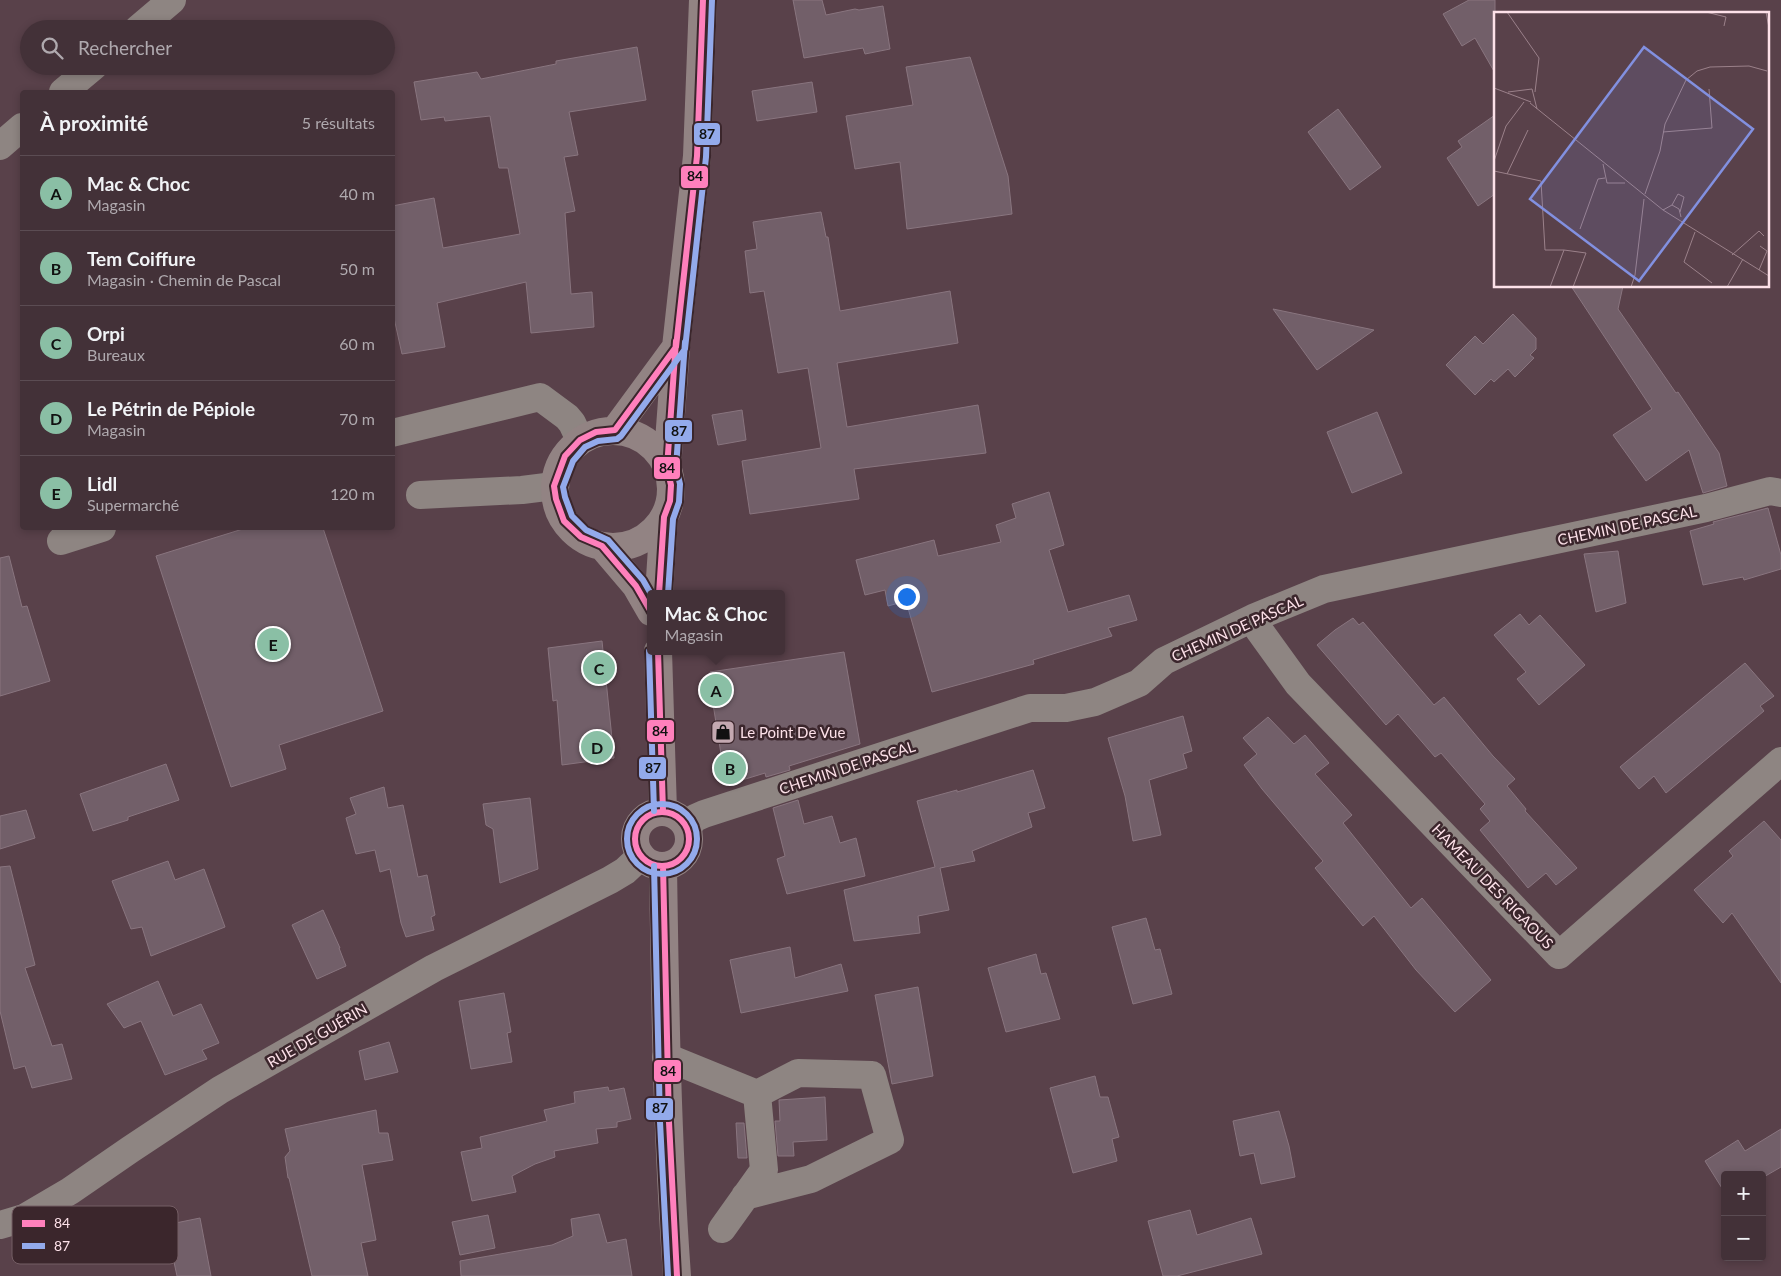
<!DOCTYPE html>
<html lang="fr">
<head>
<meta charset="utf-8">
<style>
  body { margin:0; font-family:Lato,sans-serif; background:#4a3940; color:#f1f3f6 }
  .controls { position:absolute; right:15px; bottom:15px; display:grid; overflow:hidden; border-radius:5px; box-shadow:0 2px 8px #0003 }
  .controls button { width:45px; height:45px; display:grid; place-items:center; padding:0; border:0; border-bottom:1px solid #5b4c53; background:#433138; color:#f1f3f6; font:25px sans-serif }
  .you { position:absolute; left:906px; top:596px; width:18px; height:18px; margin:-12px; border:4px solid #fff; border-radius:50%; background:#1a73e8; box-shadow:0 0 0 8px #1a73e833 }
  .badge { display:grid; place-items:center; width:32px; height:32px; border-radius:50%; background:#8abfa5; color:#111; font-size:16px; font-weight:700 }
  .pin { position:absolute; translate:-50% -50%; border:2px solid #fff; box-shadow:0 1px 5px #0006 }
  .popup { position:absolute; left:647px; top:590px; width:138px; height:65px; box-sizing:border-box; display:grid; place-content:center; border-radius:5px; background:#433138; filter:drop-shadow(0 1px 4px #0005); font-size:16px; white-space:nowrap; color:#afa9ae }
  .popup b { font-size:19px; color:#f1f3f6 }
  .popup::after { content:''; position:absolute; left:50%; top:100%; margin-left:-10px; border:10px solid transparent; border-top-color:#433138 }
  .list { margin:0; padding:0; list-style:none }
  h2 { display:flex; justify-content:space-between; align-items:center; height:65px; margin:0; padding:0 20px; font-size:21px }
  h2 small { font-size:16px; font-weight:400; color:#afa9ae }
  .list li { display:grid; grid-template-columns:32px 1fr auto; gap:15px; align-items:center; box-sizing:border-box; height:75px; padding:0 20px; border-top:1px solid #5b4c53 }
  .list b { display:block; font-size:19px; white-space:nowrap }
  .list p { margin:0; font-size:16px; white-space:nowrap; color:#afa9ae }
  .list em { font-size:16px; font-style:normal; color:#afa9ae }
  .icon { flex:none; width:28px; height:28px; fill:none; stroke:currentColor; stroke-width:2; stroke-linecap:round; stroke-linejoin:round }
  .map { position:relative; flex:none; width:1781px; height:1276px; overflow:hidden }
  .search { position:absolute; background:#433138; box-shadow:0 2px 8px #0003; left:20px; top:20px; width:375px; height:55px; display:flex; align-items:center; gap:12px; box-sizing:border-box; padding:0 18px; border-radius:28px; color:#afa9ae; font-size:19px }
  .panel { position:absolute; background:#433138; box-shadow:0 2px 8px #0003; left:20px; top:90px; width:375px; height:440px; border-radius:5px }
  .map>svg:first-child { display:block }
  .building { fill:#725f69; stroke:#89757f }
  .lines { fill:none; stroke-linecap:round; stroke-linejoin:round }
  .minor { stroke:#8e8582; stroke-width:28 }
  .major { stroke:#928383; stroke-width:28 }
  .bus-1-casing { stroke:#3b262c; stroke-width:10 }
  .bus-2-casing { stroke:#3b262c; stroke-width:10 }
  .bus-1 { stroke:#ff80bc; stroke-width:6 }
  .bus-2 { stroke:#93aaeb; stroke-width:6 }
  .labels { text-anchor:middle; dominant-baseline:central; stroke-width:5; stroke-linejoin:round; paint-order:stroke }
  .street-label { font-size:15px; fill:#fde1e9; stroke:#3b262c }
  .poi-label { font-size:15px; fill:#fde1e9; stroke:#3b262c; text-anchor:start }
  .inset-road { fill:none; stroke:#9b818a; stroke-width:1 }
  .view { fill:#8290e0; fill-opacity:0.15; stroke:#8290e0; stroke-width:2.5 }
  .inset-edge { fill:none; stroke:#fde1e9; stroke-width:2.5 }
  .key { fill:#3b262c; stroke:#755e65; stroke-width:1 }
  .key-label { font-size:14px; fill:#fde1e9 }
  .line-badge { stroke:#3b262c; stroke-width:2 }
  .pale-badge-label { font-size:14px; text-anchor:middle; font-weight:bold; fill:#111 }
</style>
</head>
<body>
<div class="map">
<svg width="1781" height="1276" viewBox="0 0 1781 1276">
  <rect width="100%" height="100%" fill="#59414a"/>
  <path class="building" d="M793,0H822L826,15L855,9L859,10L883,6L890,49L865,54L863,48L804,58Z
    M1469,0H1495V73L1475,38L1462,46L1443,14Z
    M637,47L646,100L569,112L578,155L564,157L575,211L565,213L571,294L592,292L594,327L531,333L526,282L437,303L445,347L402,354L392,309V206L434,198L443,248L520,234L508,168H499L490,116L445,121L444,117L421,120L414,82L477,72L481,79L556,64V61Z
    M970,57L1008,176L1012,214L907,229L900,162L855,169L846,116L913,105L906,67Z
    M812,82L817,112L757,121L752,91Z
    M1338,109L1381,167L1350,190L1308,132Z
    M1495,115V194L1478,206L1447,158L1462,147L1458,141Z
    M821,212L826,237H828L840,311L950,291L958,343L837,363L847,427L978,405L986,453L854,469L859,499L750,514L742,461L821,448L808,368L778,373L764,291L750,293L745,251L757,249L753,222Z
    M1571,286H1623L1618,309L1676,393L1678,392L1719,453L1727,486L1703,493L1689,450L1646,481L1613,435L1652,409Z
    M1273,309L1374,330L1317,370Z
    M1513,314L1536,338V349L1530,355L1534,358L1515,377L1508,369L1494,382L1491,379L1475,395L1446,365L1475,336L1483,344Z
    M742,410L746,440L718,445L712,415Z
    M1377,412L1402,473L1352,493L1327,432Z
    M1049,492L1064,545L1049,550L1068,612L1129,595L1137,620L1108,628L1112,636L1033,660L1034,664L932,692L906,601L888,606L885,590L865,595L856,560L934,540L938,556L1001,542L996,525L1016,518L1012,504Z
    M1768,508L1781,555V569L1744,580L1743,577L1703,585L1690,531L1714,524L1713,522Z
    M246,528H323L383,711L279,745L286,769L231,787L156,556Z
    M1618,551L1626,603L1596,612L1584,554Z
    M9,556L22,607L27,606L50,681L0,696V558Z
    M1520,614L1529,625L1540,615L1585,665L1539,705L1517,679L1526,672L1494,635Z
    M1353,618L1359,625L1363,622L1434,705L1444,697L1493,756L1515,779L1507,786L1526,809L1525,811L1577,868L1556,885L1546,873L1528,888L1480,830L1490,821L1480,809L1485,804L1441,753L1435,757L1398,714L1386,725L1317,645L1335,630Z
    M602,641L614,758L562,765L557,700L553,701L548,648Z
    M844,652L860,744L789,766L790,770L766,777L765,773L726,785L709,679H711L710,672Z
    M1745,663L1774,696L1760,706L1764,711L1666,793L1654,776L1639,789L1620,767Z
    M1183,716L1192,751L1183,754L1187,768L1149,780L1161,835L1133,841L1125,796L1108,738Z
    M1268,717L1294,744L1305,735L1329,763L1315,774L1352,815L1343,823L1411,908L1422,898L1491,980L1455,1012L1416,970L1374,916L1363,926L1315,868L1323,861L1262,789L1244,765L1257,754L1243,738Z
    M166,764L179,800L128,817V820L93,831L80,794Z
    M1033,770L1045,808L1028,813L1032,827L972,851L975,861L940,868L949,910L918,916L920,933L854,941L844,890L935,867L917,801L957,790V792Z
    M384,787L388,808L403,805L418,877L427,875L435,915L431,917L434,930L406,937L401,923L390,869L380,872L375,850L356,854L346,818L356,814L350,798Z
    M530,798L538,869L500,883L493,829L486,825L483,804Z
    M798,800L804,824L832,816L840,843L856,838L865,876L787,894L777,859L785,856L773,808Z
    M26,810L35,838L0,849V816Z
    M1764,821L1781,840V983L1732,913L1723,923L1694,890L1733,856L1729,851Z
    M168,861L175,880L204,869L225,927L151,956L142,927L131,929L112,881Z
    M10,866L35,965L25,968L52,1046L62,1044L72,1079L32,1088L25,1066L14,1069L0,1011V867Z
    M323,910L340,948H339L346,966L317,979L292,925Z
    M1146,918L1155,950L1160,949L1172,994L1133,1004L1112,927Z
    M790,947L795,978L841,964L848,991L741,1013L730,960Z
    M1036,954L1041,974L1046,973L1060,1019L1006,1032L988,968Z
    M158,981L173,1016L201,1004L219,1043L202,1050L207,1059L165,1075L141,1021L124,1028L107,1004Z
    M918,987L933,1076L892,1084L875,995Z
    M504,993L511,1032L507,1033L512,1062L471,1069L459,1001Z
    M389,1042L398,1072L365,1080L359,1051Z
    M1095,1076L1100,1097H1108L1119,1137L1112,1139L1117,1161L1073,1173L1050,1088Z
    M608,1087L609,1091L624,1088L631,1119L617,1122V1127L596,1129L598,1143L554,1151L555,1157L535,1164L512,1176L516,1192L472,1201L461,1152L482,1148L480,1137L547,1121L544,1110L575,1103L574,1092Z
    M825,1097L827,1140L793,1142L794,1156H778L775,1121H780L779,1100Z
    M376,1110L379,1133H388L393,1160L362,1165L376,1240L361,1243L368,1276H312L289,1178H288L285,1157L290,1151L285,1129Z
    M1279,1111L1289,1146L1295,1177L1261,1184L1254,1153L1240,1156L1233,1121Z
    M736,1123H744L747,1158H738Z
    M1781,1129V1167L1762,1178V1175H1725V1193L1705,1161L1738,1140L1745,1151Z
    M1190,1210L1197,1235L1251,1218L1262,1254L1177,1276H1163L1148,1221Z
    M599,1214L607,1243L626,1239L632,1276H461L460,1261L552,1245L573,1236L571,1219Z
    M488,1215L495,1248L460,1255L452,1222Z
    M200,1218L211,1276H177L166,1225Z"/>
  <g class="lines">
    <path class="minor" d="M138,29L172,0
      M63,92L94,66
      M0,146L22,127
      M392,433L540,397L567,417L572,423L580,440
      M420,495L522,490L554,486
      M61,541L102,528
      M1253,618L1259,630L1298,684L1559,955L1781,761
      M687,827L695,818L704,814L1030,708H1066L1095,702L1139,683L1164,661L1253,618L1324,589L1706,508L1770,491L1781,493
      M666,1057L757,1094L764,1170L722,1229
      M745,1196L811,1179L890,1140L872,1075L798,1073L757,1094
      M0,1225L24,1218L70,1191L131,1149L220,1090L434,968L610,880L625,871L641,856"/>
    <path class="major" d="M615,430L676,347
      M555 489a58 58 0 1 1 116 0a58 58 0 1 1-116 0Z
      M667,468L676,347L697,156L703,0
      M602,546L636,586L651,612
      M659,594L664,517
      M658,651L663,811
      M635 839a27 27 0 1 1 54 0a27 27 0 1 1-54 0Z
      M663,866C665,1002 667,1139 677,1276"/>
    <g class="bus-1-casing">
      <path id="bus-1" d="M659,594L664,517L670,501L671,485L667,468L676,341
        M651,612L636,586L602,546L581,537L564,521L556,499L554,486L565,456L580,440L596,432L615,430L676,347L697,156L703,0
        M658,651L663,811
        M635 839a27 27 0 1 1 54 0a27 27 0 1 1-54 0Z
        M663,866L669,1122L677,1276"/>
    </g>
    <g class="bus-2-casing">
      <path id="bus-2" d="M651,594L643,580L608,540L586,530L572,516L565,497L563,487L573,461L585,447L598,441L617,439L621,436L685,349L706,157L712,0
        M668,594L673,519L679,502L680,484L676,467L685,342
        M649,651L654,811
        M627 839a35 35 0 1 1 70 0a35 35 0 1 1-70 0Z
        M654,866L660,1122L668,1276"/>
    </g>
    <use href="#bus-1" class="bus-1"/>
    <use href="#bus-2" class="bus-2"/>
  </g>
  <defs>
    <g id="shop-square" transform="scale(1.25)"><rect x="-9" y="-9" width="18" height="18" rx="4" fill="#c4a9b1" stroke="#3b262c"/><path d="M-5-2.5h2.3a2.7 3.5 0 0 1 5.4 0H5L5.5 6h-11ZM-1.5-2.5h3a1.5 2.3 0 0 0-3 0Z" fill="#111"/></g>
  </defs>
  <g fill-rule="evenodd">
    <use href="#shop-square" x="723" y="732"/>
  </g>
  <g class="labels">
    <g class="street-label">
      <text transform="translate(1627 525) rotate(-12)">CHEMIN DE PASCAL</text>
      <text transform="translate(1237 628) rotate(-24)">CHEMIN DE PASCAL</text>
      <text transform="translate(847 767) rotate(-18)">CHEMIN DE PASCAL</text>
      <text transform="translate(1493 886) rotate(46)">HAMEAU DES RIGAOUS</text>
      <text transform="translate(317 1035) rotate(-30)">RUE DE GUÉRIN</text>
    </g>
    <g class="poi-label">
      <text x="740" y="732">Le Point De Vue</text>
    </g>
  </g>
  <g transform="translate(1494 12)">
    <rect width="275" height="275" fill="#59414a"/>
    <path class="inset-road" d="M13,0L45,46L41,80M212,0L232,5L230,14M272,0L275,16M275,37V72M0,76L37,90M14,80L38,77L43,97M36,91L169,198L275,264M169,120L218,116L215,77M0,149L12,114L30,90M109,152L113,171H131M0,159L47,169L51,238H70L56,275M13,162L34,118M151,182L166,139L171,112L192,68L203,59L216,55L255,54L273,59M178,193L184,182L190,185L186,200M169,198L178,193L185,197L187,205M86,217L104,167L111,166M201,220L190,250L218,271M70,238L92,241L79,275M238,243L265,219L270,224M265,258L273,239L266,234M137,275L141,263L150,187M233,275L249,247"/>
    <path class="view" d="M150,35L259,117L145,269L36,187Z"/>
    <rect width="275" height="275" class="inset-edge"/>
  </g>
  <rect x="12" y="1206" width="166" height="58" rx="8" class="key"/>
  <rect x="22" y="1220" width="23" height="7" fill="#ff80bc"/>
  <rect x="22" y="1243" width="23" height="6" fill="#93aaeb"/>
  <g class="key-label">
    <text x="54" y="1228">84</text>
    <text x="54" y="1251">87</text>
  </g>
  <g class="line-badge">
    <rect x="693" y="122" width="28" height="24" rx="5" fill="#93aaeb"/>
    <rect x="680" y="165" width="29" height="24" rx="5" fill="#ff80bc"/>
    <rect x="664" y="419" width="29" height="24" rx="5" fill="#93aaeb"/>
    <rect x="653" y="456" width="28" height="24" rx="5" fill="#ff80bc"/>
    <rect x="646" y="719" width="29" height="24" rx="5" fill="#ff80bc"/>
    <rect x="638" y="756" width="29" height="24" rx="5" fill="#93aaeb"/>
    <rect x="653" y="1059" width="29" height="24" rx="5" fill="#ff80bc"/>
    <rect x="645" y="1097" width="29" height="24" rx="5" fill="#93aaeb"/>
  </g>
  <g class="pale-badge-label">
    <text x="707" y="139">87</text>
    <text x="695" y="181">84</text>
    <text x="679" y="436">87</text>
    <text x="667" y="473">84</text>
    <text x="660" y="736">84</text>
    <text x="653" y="773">87</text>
    <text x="668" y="1076">84</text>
    <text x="660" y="1113">87</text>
  </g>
</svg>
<div class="controls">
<button>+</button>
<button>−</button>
</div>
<div class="you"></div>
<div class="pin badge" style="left:716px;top:690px">A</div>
<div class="popup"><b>Mac &amp; Choc</b>Magasin</div>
<div class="pin badge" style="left:730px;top:768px">B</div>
<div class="pin badge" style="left:599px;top:668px">C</div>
<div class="pin badge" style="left:597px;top:747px">D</div>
<div class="pin badge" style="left:273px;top:644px">E</div>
<div class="search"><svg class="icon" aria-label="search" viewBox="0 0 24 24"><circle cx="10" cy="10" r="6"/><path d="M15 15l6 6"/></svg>Rechercher</div>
<section class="panel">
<h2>À proximité<small>5 résultats</small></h2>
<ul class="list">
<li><span class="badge">A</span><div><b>Mac &amp; Choc</b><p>Magasin</p></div><em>40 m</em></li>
<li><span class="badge">B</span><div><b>Tem Coiffure</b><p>Magasin · Chemin de Pascal</p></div><em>50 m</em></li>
<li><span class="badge">C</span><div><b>Orpi</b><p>Bureaux</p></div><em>60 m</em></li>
<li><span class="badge">D</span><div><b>Le Pétrin de Pépiole</b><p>Magasin</p></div><em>70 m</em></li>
<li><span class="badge">E</span><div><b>Lidl</b><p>Supermarché</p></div><em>120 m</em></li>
</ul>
</section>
</div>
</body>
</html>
